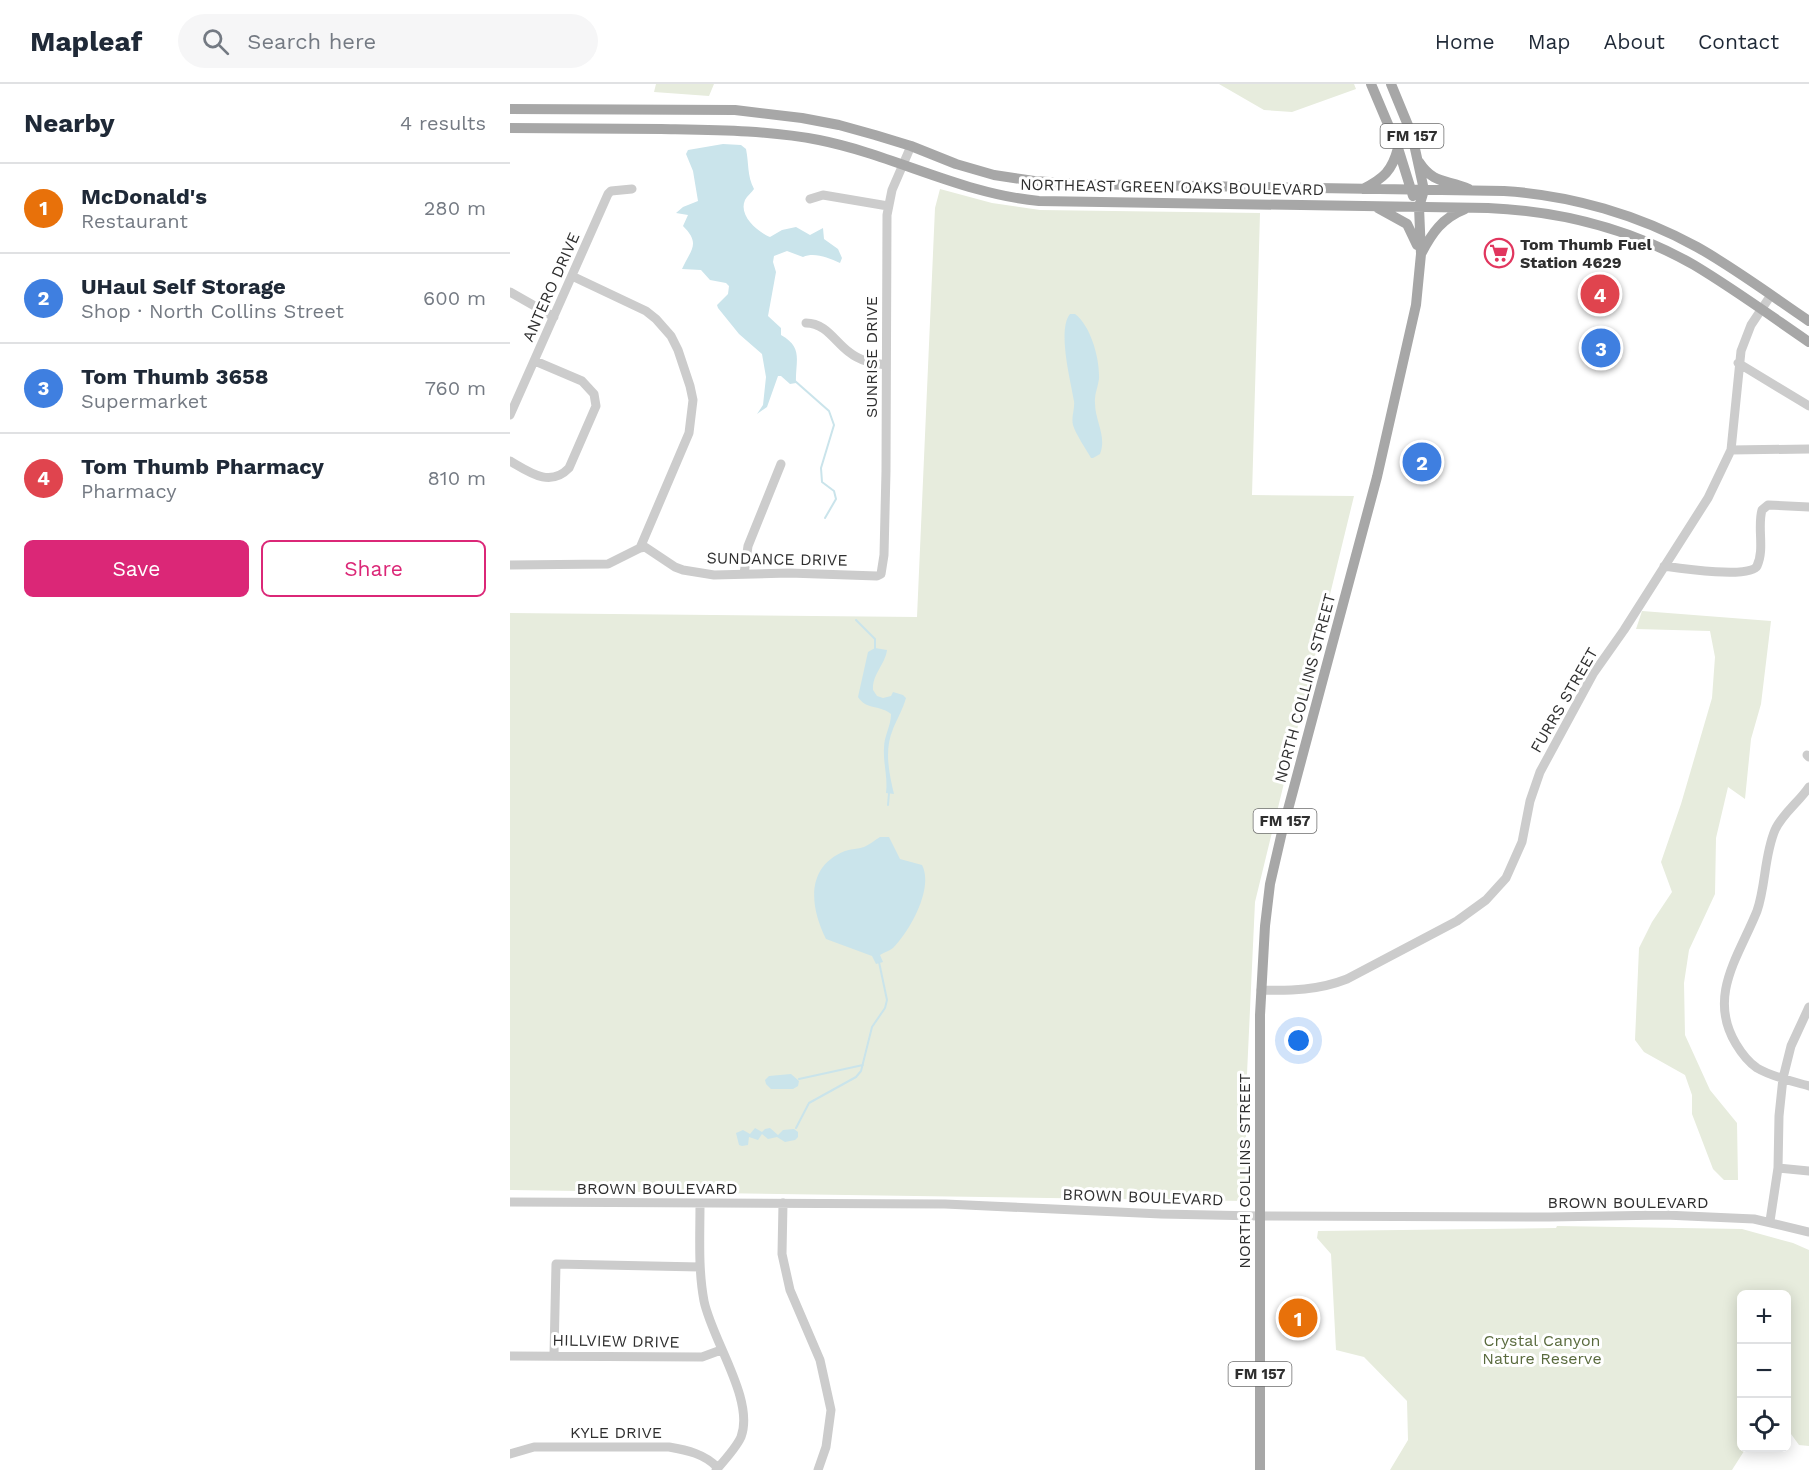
<!DOCTYPE html>
<html lang="en">
<head>
<meta charset="utf-8">
<style>
  body { margin:0; font-family:"Work Sans",sans-serif; background:#f6f6f7; color:#1f2937 }
  .controls { position:absolute; right:18px; bottom:18px; display:grid; overflow:hidden; border-radius:9px; box-shadow:0 3px 15px #0003 }
  .controls button { width:54px; height:54px; display:grid; place-items:center; padding:0; border:0; border-bottom:2px solid #e0e1e3; background:#fff; color:#1f2937; font:30px sans-serif }
  .you { position:absolute; left:789px; top:957px; width:21px; height:21px; margin:-15px; border:4px solid #fff; border-radius:50%; background:#1a73e8; box-shadow:0 0 0 9px #1a73e833 }
  .badge { display:grid; place-items:center; width:39px; height:39px; border-radius:50%; background:#db2777; color:#fff; font-size:20px; font-weight:700 }
  .pin { position:absolute; translate:-50% -50%; border:3px solid #fff; box-shadow:0 2px 6px #0006 }
  .list { margin:0; padding:0; list-style:none }
  h2 { display:flex; justify-content:space-between; align-items:center; height:78px; margin:0; padding:0 24px; font-size:26px }
  h2 small { font-size:20px; font-weight:400; color:#747a83 }
  .list li { display:grid; grid-template-columns:39px 1fr auto; gap:18px; align-items:center; box-sizing:border-box; height:90px; padding:0 24px; border-top:2px solid #e0e1e3 }
  .list b { display:block; font-size:22px; white-space:nowrap }
  .list p { margin:0; font-size:20px; white-space:nowrap; color:#747a83 }
  .list em { font-size:20px; font-style:normal; color:#747a83 }
  .actions { display:flex; gap:12px; padding:18px 24px }
  .actions a { flex:1; padding:14px 0; border:2px solid #db2777; border-radius:9px; text-align:center; font-size:21px; color:#db2777 }
  .actions .main { background:#db2777; color:#fff }
  .icon { flex:none; width:33px; height:33px; fill:none; stroke:currentColor; stroke-width:2; stroke-linecap:round; stroke-linejoin:round }
  .map { position:relative; flex:none; width:1299px; height:1386px; overflow:hidden }
  header { display:flex; align-items:center; gap:36px; box-sizing:border-box; height:84px; padding:0 30px; background:#fff; border-bottom:2px solid #e0e1e3 }
  header strong { font-size:28px }
  nav { display:flex; gap:33px; margin-inline-start:auto; font-size:21px }
  .search { width:420px; height:54px; background:#f6f6f7; display:flex; align-items:center; gap:15px; box-sizing:border-box; padding:0 21px; border-radius:33px; color:#747a83; font-size:22px }
  main { display:flex }
  aside { flex:1; background:#fff }
  .map>svg:first-child { display:block }
  .green { fill:#e7ecdd }
  .water { fill:#cae4eb }
  .lines { fill:none; stroke-linecap:round; stroke-linejoin:round }
  .stream { stroke:#cae4eb; stroke-width:2 }
  .minor { stroke:#ccc; stroke-width:9 }
  .major { stroke:#a7a7a7; stroke-width:10 }
  .labels { text-anchor:middle; dominant-baseline:central; stroke-width:6; stroke-linejoin:round; paint-order:stroke }
  .shield { fill:#fff; stroke:#6d6d6d; stroke-width:1.5 }
  .shield-label { font-size:15px; font-weight:bold; fill:#2f2f2f }
  .street-label { font-size:16px; fill:#2f2f2f; stroke:#fff }
  .poi-label { font-size:16px; font-weight:bold; fill:#2f2f2f; stroke:#fff; text-anchor:start }
  .park-label { font-size:16px; fill:#596a3d; stroke:#fff }
</style>
</head>
<body>
<header>
<strong>Mapleaf</strong>
<div class="search"><svg class="icon" aria-label="search" viewBox="0 0 24 24"><circle cx="10" cy="10" r="6"/><path d="M15 15l6 6"/></svg>Search here</div>
<nav><a>Home</a><a>Map</a><a>About</a><a>Contact</a></nav>
</header>
<main>
<aside>
<h2>Nearby<small>4 results</small></h2>
<ul class="list">
<li><span class="badge" style="background:#e8710a">1</span><div><b>McDonald's</b><p>Restaurant</p></div><em>280 m</em></li>
<li><span class="badge" style="background:#3f7fe0">2</span><div><b>UHaul Self Storage</b><p>Shop · North Collins Street</p></div><em>600 m</em></li>
<li><span class="badge" style="background:#3f7fe0">3</span><div><b>Tom Thumb 3658</b><p>Supermarket</p></div><em>760 m</em></li>
<li><span class="badge" style="background:#e0444e">4</span><div><b>Tom Thumb Pharmacy</b><p>Pharmacy</p></div><em>810 m</em></li>
</ul>
<div class="actions"><a class="main">Save</a><a>Share</a></div>
</aside>
<div class="map">
<svg width="1299" height="1386" viewBox="0 0 1299 1386">
  <rect width="100%" height="100%" fill="#fff"/>
  <path class="green" d="M146,0H204L199,12L144,8Z
    M709,0H844L846,5L782,28L754,26Z
    M430,105L482,119L530,126L750,129L742,411L844,412L745,818L737,990L735,1117L0,1106V529L407,533L425,124Z
    M1132,527L1261,537L1251,620L1241,655L1235,715L1218,703L1206,754L1205,810L1179,866L1174,899L1175,951L1200,1006L1227,1039L1228,1096H1214L1203,1085L1182,1030V1011L1175,991L1134,968L1125,956L1129,864L1142,838L1162,808L1151,778L1171,720L1202,614L1205,573L1200,547L1126,545Z
    M1047,1142L1232,1145L1283,1159L1299,1166V1362L1289,1361L1281,1350L1280,1345L1277,1344L1276,1210H1232V1364H1236L1222,1386H880L898,1356L897,1317L854,1273L826,1266L821,1170L807,1154L808,1147L1046,1144Z"/>
  <path class="water" d="M213,60L231,61L236,65C239,79 237,92 244,105C242,108 237,112 235,116C228,132 248,148 260,153L272,146L286,143L300,151L313,144L314,155L328,165L332,174L330,179C318,174 305,168 293,173L277,167L264,172L263,178L266,188L258,232L271,244V251C294,264 285,277 286,299L280,300L271,292H268L257,323L247,330L253,321L256,293L252,270L229,250L208,224L207,221L218,210L219,202L216,199L200,196L191,186L172,185C181,165 191,160 173,142L178,131L166,129L173,123L188,117L183,87L176,70L178,66Z
    M560,230H565C581,242 590,275 589,295C588,303 584,311 585,319C585,337 597,352 590,370L583,374H581C576,365 565,349 563,341C561,333 565,325 564,317C561,298 547,246 560,230Z
    M365,564L377,566C375,581 362,590 363,606L367,612L373,614L381,612L383,608L393,611L396,614C393,625 387,635 383,645C374,666 379,689 384,710L376,709C378,693 373,679 374,664C374,652 381,642 381,630C371,621 356,626 348,613L358,568Z
    M370,753H379L390,775L412,781C424,804 400,847 383,864C379,867 375,868 370,871L373,878L366,880L362,872L316,855C300,823 295,783 335,767C341,765 348,765 354,763C359,761 365,756 370,753Z
    M281,990L289,997L288,1002L283,1005H261L256,1000L255,996L259,992Z
    M245,1044L252,1048L255,1045L260,1044L268,1051L273,1046L284,1045L288,1048V1053L285,1056L275,1058L267,1053L258,1055L252,1050L248,1056L239,1053L238,1061L232,1062L229,1061L226,1049L233,1046L240,1050Z"/>
  <g class="lines">
    <path class="stream" d="M285,297L319,327L324,341L311,384L312,398L324,407L326,415L315,434
      M346,536L365,555V565
      M378,721L379,709
      M289,995L353,981
      M286,1044L299,1019L346,993L351,987L362,943L375,924L377,916L369,878"/>
    <path class="minor" d="M300,115L313,111L378,122
      M0,208L44,233
      M296,239C316,239 325,258 339,268C350,277 362,279 376,281
      M1228,279L1299,322
      M0,331L98,110L101,107L122,105
      M1221,366L1299,365
      M0,377C19,388 40,404 59,384L86,322L84,310L72,297L25,277
      M130,464L135,463L165,483L173,486L204,491L279,489L367,492L371,490L374,471L376,387L377,131L382,106L401,62
      M0,481L98,480L130,464L179,349L183,316L180,302L168,266L161,252L146,235L136,227L62,192
      M1154,482C1168,484 1241,495 1247,482C1255,465 1247,443 1252,426L1258,421L1299,423
      M234,490L238,462L271,380
      M1297,671L1299,673
      M1299,703C1289,718 1272,730 1265,746C1254,772 1256,801 1247,827C1229,872 1197,912 1226,960C1232,970 1238,978 1247,984C1262,993 1282,997 1299,1002
      M751,906C781,907 809,906 837,895L947,837L976,816L996,794L1012,758L1020,717L1030,688L1083,590L1114,546L1198,414L1221,366L1231,267L1241,241L1261,211
      M1268,1084L1299,1087
      M0,1118L435,1120L651,1130L749,1132L1040,1133L1155,1131L1244,1135L1299,1148
      M190,1119C190,1152 188,1185 194,1217C202,1256 245,1316 231,1353C226,1364 214,1377 206,1386
      M273,1119L272,1170L280,1206L310,1276L321,1326L316,1363L308,1386
      M1260,1137L1268,1084L1269,1032L1273,994L1281,962L1299,923
      M44,1271L46,1180L190,1183
      M0,1272L192,1273L211,1266
      M0,1370L24,1363H159C177,1366 195,1370 208,1384"/>
    <path class="major" d="M861,0L888,64L903,112
      M0,25L225,26L292,34L329,41L365,51L401,62L446,80L484,91L524,97L569,100L994,107C1061,111 1129,131 1187,163C1226,185 1262,212 1299,237
      M0,44C50,44 100,45 151,45C204,46 257,46 309,56C384,71 452,110 529,117L978,124C1050,127 1121,145 1184,181C1224,205 1261,232 1299,258
      M909,78C924,101 937,95 959,105
      M853,105C874,94 882,87 888,64
      M868,124L897,140L907,161
      M911,170C922,149 932,134 955,125
      M750,1386V931L755,842L760,800L772,748L867,393L906,221L911,170L909,123L914,106L902,51L881,0"/>
  </g>
  <defs>
    <g id="supermarket-ring" transform="scale(1.5)"><circle r="9.5" fill="#fff" stroke="#e1365e" stroke-width="1.5"/><path d="M-6-5.5h2.5l.6 2H6L4.5 2H-2.5L-4.4-4H-6ZM-1.5 3.2a1.3 1.3 0 1 0 .1 0ZM3 3.2a1.3 1.3 0 1 0 .1 0Z" fill="#e1365e"/></g>
  </defs>
  <g fill-rule="evenodd">
    <use href="#supermarket-ring" x="989" y="169"/>
  </g>
  <g class="labels">
    <g class="shield">
      <rect x="870.5" y="40" width="63" height="24" rx="4.5"/>
      <rect x="743.5" y="725" width="63" height="24" rx="4.5"/>
      <rect x="718.5" y="1278" width="63" height="24" rx="4.5"/>
    </g>
    <g class="shield-label">
      <text x="902" y="52">FM 157</text>
      <text x="775" y="737">FM 157</text>
      <text x="750" y="1290">FM 157</text>
    </g>
    <g class="street-label">
      <text transform="translate(662 103) rotate(1)">NORTHEAST GREEN OAKS BOULEVARD</text>
      <text transform="translate(41 203) rotate(-66)">ANTERO DRIVE</text>
      <text transform="translate(361 273) rotate(-90)">SUNRISE DRIVE</text>
      <text transform="translate(267 475) rotate(1)">SUNDANCE DRIVE</text>
      <text transform="translate(795 604) rotate(-75)">NORTH COLLINS STREET</text>
      <text transform="translate(1054 616) rotate(-60)">FURRS STREET</text>
      <text transform="translate(734 1087) rotate(-90)">NORTH COLLINS STREET</text>
      <text x="147" y="1104">BROWN BOULEVARD</text>
      <text transform="translate(633 1113) rotate(2)">BROWN BOULEVARD</text>
      <text x="1118" y="1118">BROWN BOULEVARD</text>
      <text transform="translate(106 1257) rotate(1)">HILLVIEW DRIVE</text>
      <text x="106" y="1348">KYLE DRIVE</text>
    </g>
    <g class="poi-label">
      <text x="1010" y="160">Tom Thumb Fuel<tspan x="1010" dy="18">Station 4629</tspan></text>
    </g>
    <g class="park-label">
      <text x="1032" y="1256">Crystal Canyon<tspan x="1032" dy="18">Nature Reserve</tspan></text>
    </g>
  </g>
</svg>
<div class="controls">
<button>+</button>
<button>−</button>
<button><svg class="icon" aria-label="locate" viewBox="0 0 24 24"><circle cx="12" cy="12" r="6"/><path d="M12 2v4M12 18v4M2 12h4M18 12h4"/></svg></button>
</div>
<div class="you"></div>
<div class="pin badge" style="left:788px;top:1234px;background:#e8710a">1</div>
<div class="pin badge" style="left:912px;top:378px;background:#3f7fe0">2</div>
<div class="pin badge" style="left:1091px;top:264px;background:#3f7fe0">3</div>
<div class="pin badge" style="left:1090px;top:210px;background:#e0444e">4</div>
</div>
</main>
</body>
</html>
